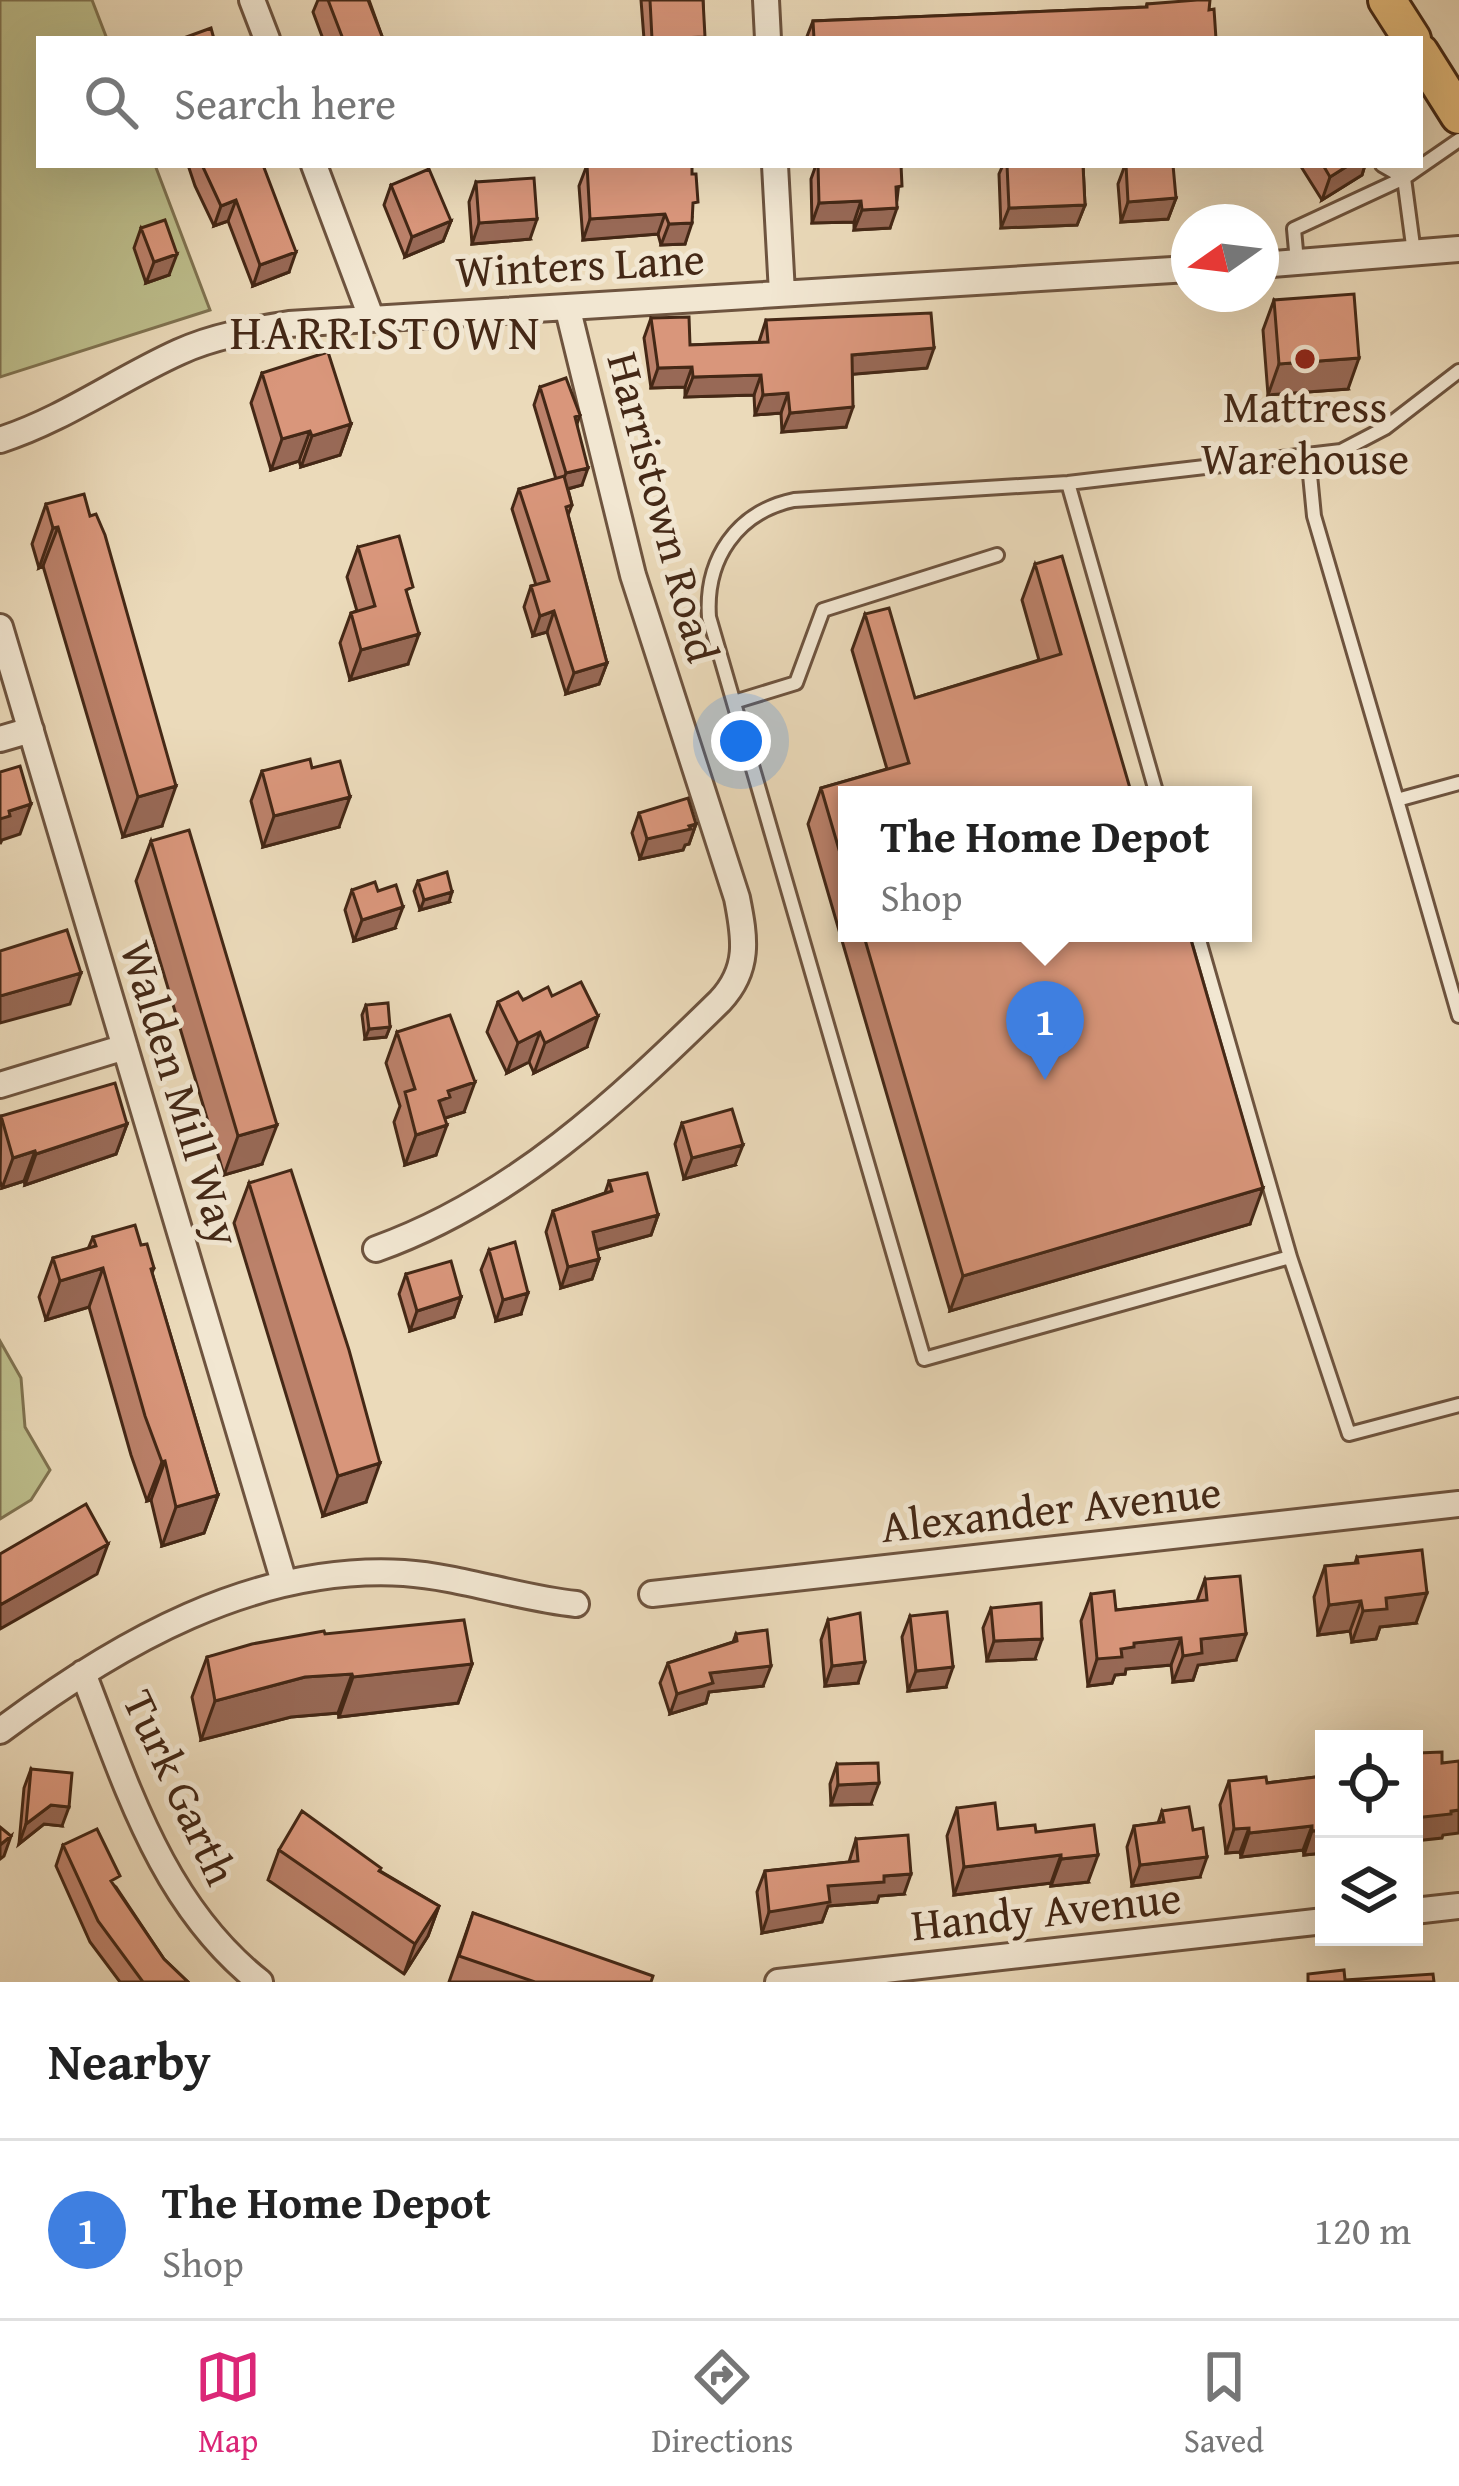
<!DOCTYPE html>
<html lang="en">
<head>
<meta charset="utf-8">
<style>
  body { margin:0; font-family:"Gentium Book Plus",serif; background:#f6f6f6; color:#222 }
  .controls { position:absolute; right:36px; bottom:36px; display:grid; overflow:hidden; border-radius:0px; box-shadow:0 12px 48px #0002 }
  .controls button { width:108px; height:108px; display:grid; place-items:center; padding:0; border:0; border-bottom:3px solid #e0e0e0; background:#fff; color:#222; font:60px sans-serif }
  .compass { position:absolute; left:1171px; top:204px; width:108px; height:108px; border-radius:50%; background:#fff; box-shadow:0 12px 48px #0002; rotate:256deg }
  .you { position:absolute; left:741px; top:741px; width:42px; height:42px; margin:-30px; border:9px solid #fff; border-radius:50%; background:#1a73e8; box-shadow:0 0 0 18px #1a73e833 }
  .badge { display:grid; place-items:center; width:78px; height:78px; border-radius:50%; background:#db2777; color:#fff; font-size:39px; font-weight:700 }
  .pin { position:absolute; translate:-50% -99px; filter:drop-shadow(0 3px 6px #0008) }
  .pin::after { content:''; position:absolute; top:63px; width:42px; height:36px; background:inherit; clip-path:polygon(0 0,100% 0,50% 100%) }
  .popup { position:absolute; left:838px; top:786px; width:414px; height:156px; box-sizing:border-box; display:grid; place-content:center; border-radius:0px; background:#fff; filter:drop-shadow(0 3px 9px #0005); font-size:39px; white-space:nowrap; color:#767676 }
  .popup b { font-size:45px; color:#222 }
  .popup::after { content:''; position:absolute; left:50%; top:100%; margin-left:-24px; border:24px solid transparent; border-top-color:#fff }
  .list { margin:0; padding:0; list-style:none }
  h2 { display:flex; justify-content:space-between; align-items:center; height:156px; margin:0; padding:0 48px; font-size:51px }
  h2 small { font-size:39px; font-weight:400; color:#767676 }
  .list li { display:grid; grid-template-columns:78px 1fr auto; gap:36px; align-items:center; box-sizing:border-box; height:180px; padding:0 48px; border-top:3px solid #e0e0e0 }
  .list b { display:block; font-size:45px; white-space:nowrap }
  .list p { margin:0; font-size:39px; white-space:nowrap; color:#767676 }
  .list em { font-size:39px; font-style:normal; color:#767676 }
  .icon { flex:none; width:66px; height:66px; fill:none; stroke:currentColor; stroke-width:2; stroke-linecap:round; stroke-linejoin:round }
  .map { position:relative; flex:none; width:1459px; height:1982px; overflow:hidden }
  .search { position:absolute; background:#fff; box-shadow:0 12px 48px #0002; left:36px; right:36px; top:36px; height:132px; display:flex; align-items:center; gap:30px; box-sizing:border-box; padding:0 42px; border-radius:0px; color:#767676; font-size:45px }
  .sheet { height:336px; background:#fff }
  nav { display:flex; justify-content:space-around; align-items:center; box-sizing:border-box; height:168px; border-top:3px solid #e0e0e0; background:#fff; font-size:33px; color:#767676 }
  nav a { display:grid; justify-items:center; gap:6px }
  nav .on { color:#db2777 }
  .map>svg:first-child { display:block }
  .green { fill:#bdbe8c; stroke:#807351; stroke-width:3 }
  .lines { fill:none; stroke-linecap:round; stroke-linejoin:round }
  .lane-casing { stroke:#6e543f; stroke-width:18 }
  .street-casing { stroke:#6e543f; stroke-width:30 }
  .primary-casing { stroke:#442816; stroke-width:42 }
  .lane { stroke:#f2e7d2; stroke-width:12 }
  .street { stroke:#f2e7d2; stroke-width:24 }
  .primary { stroke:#e6bd7d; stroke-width:36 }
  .wall { fill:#bb816a; stroke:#442816; stroke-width:3 }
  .shaded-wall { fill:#986956; stroke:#442816; stroke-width:3 }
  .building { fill:#d9967b; stroke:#442816; stroke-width:3 }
  .poi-dot { fill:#8f2418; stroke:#f2e7d2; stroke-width:4.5 }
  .labels { text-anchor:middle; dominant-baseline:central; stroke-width:10; stroke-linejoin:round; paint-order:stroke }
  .street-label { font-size:45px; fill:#442816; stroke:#f2e7d2 }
  .poi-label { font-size:45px; fill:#442816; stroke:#f2e7d2 }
  .neighbourhood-label { font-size:48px; letter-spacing:3px; fill:#442816; stroke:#f2e7d2 }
</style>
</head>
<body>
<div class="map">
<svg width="1459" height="1982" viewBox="0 0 1459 1982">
  <rect width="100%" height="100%" fill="#ebdaba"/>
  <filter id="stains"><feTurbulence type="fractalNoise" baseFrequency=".00167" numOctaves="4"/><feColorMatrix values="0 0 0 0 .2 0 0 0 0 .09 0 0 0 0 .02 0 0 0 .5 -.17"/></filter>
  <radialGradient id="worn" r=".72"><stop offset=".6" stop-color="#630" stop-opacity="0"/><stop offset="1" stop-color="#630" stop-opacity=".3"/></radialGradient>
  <path class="green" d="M0,0H92L107,39H39V165H155L210,310L0,377Z
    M0,1341L21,1378L25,1427L50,1470L31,1500L0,1519Z"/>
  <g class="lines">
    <g class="lane-casing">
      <path id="lane" d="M1382,165L1403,177
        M1397,165L1404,178L1414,253
        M1404,172V178L1459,140
        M1297,262L1294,229L1404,178
        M1308,454L1314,516L1397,800L1459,783
        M1068,483L1157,795
        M734,702L796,683L823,610L997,555
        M1397,800L1459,1016
        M1197,933L1290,1257L924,1359L709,617C705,559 737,512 794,500L1068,483L1341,451L1385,428L1459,371
        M1290,1257L1349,1434L1459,1405"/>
    </g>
    <g class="street-casing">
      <path id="street" d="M252,0L267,39
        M766,0L768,39
        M314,165L371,317
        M775,165L782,293
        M1261,265L1459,249
        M0,440C65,419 117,380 179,352C214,336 251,330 289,324L1189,269
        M0,627L284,1582
        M0,739L31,730
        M0,1085L125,1047
        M376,1249C513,1200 618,1101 720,1001C750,969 745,938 737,898L633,575L568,310
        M652,1594L1459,1504
        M83,1673C127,1786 162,1905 260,1982
        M0,1731C116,1644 254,1564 404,1573C462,1577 518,1598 576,1604
        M1414,1911L1459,1906
        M778,1982L1324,1921"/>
    </g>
    <g class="primary-casing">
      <path id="primary" d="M1387,0L1412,39
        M1420,53L1459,115"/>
    </g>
    <use href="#lane" class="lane"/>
    <use href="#street" class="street"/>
    <use href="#primary" class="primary"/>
  </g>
  <path class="wall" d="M318,0H369L383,39H323L313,12Z
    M641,0H703L704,39H644Z
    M1147,4L1209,10L1216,39H806L813,21L1146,7Z
    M188,165H263L289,272L253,286L228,221L214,226L195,186Z
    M587,165L692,217L685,244L661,245L658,234L583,240L579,186Z
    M816,165H901L897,200L890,228L854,230V222L812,223L811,179Z
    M1003,165H1083L1085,205L1077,225L1001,228L999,174Z
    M1125,165L1176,198L1168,219L1121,222L1118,184Z
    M1300,165H1365L1362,175L1322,200Z
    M476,182L530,239L472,244L469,202Z
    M391,185L451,221L443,241L405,257L384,205Z
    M141,228L169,275L146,283L134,248Z
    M1274,300L1348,389L1268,395L1263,330Z
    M651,318L690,345L759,342L766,320L927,368L852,374L846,427L782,432L781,413L755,415L754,395L685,397V387L651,388L644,338Z
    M262,373L351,424L340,455L301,467L299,461L271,470L251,403Z
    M540,387L580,415L577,424L582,485L568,489L572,505L568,515L607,663L599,684L566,694L547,632L533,636L524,607L531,586L536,585L512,509L519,489L556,479L534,405Z
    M46,504L90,516L162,826L123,837L43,566L39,568L32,544Z
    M358,547L409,600L408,664L350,680L340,643L351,613L357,611L347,577Z
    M1035,564L1132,795H847V933H1189L1250,1224L950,1311L808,824L821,788L887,769L852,650L865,614L915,698L1039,660L1022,600Z
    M312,768L339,827L263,847L251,801L262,771Z
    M639,813L696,824L689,844L685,845L683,850L640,859L632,833Z
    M151,841L262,1164L224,1175L136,881Z
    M418,881L449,902L420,910L414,891Z
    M352,890L395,928L354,941L345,910Z
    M552,996L587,1047L534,1073L529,1062L507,1073L487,1032L498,1002Z
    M366,1005L390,1027L386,1037L365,1039L362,1015Z
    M397,1032L464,1112L445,1118L436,1155L405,1165L394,1122L400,1106L386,1063Z
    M1,1116L127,1124L116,1154L25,1185L24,1181L2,1188L0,1181Z
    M682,1123L735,1165L684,1179L675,1144Z
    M609,1181L658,1215L651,1235L597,1250L599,1259L592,1279L561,1288L546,1232L553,1211L605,1193Z
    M249,1183L366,1502L323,1516L234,1223Z
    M93,1237L141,1245L154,1268L152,1273L218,1495L204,1533L162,1546L151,1500L147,1501L131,1455L89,1307L46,1320L39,1297L53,1258L88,1249Z
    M489,1250L521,1314L496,1321L481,1270Z
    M406,1274L461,1297L454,1317L410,1331L399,1294Z
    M1357,1557L1416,1623L1380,1627L1376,1639L1352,1642L1350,1631L1318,1635L1314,1597L1325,1566L1355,1563Z
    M1205,1579L1236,1660L1198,1665L1193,1680L1173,1682L1171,1665L1126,1669L1125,1674L1115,1675L1112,1683L1088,1686L1081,1621L1091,1594L1116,1610L1197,1601Z
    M991,1608L1035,1659L987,1661L983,1628Z
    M910,1616L946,1687L908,1691L902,1637Z
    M828,1620L858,1683L825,1686L821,1640Z
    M325,1634L472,1664L458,1703L339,1717L338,1713L291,1717L201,1740L192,1697L207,1657Z
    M736,1634L763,1686L709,1692L706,1703L670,1714L660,1683L668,1663L733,1642Z
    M837,1764L871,1804L831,1805L830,1784Z
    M31,1769L62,1826L44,1824L19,1844L24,1788Z
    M1324,1776V1853L1304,1855L1303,1850L1241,1857L1240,1852L1226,1853L1220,1805L1229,1781L1267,1783Z
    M957,1808L998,1829L1036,1832L1088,1882L1051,1886V1883L954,1895L947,1836Z
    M1162,1811L1200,1877L1132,1886L1127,1847L1134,1826L1158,1823Z
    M856,1839L904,1894L879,1896L877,1902L828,1906L822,1922L762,1933L757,1892L765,1871L849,1862Z
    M63,1845L116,1887L164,1959L188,1982H120L90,1942L56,1866Z
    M279,1850L380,1871L439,1906L428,1936L404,1974L268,1880Z
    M473,1913L651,1982H449Z"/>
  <path class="shaded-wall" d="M1349,165H1365L1362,175L1322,200L1330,177Z
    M1176,198L1168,219L1121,222L1128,202Z
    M236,200L228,221L214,226L221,206Z
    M861,201L854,222L812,223L819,203Z
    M1085,205L1077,225L1001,228L1009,208Z
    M897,208L890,228L854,230L862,210Z
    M665,214L658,234L583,240L590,219Z
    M537,219L530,239L472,244L479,223Z
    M451,221L443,241L405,257L412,237Z
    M692,223L685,244L661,245L669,224Z
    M296,252L289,272L253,286L260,265Z
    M177,254L169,275L146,283L154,262Z
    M934,348L927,368L844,375L852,355Z
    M1359,358L1348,389L1268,395L1279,364Z
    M692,367L685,387L651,388L658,368Z
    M761,375L754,395L685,397L693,377Z
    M788,393L781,413L755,415L763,395Z
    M853,407L846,427L782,432L790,413Z
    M351,424L340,455L301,467L312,436Z
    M310,431L299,461L271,470L282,439Z
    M588,468L582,485L559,491L566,473Z
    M58,527L43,566L39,568L53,528Z
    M554,611L547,632L533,636L540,616Z
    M419,634L408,664L350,680L361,650Z
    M607,663L599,684L566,694L574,673Z
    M176,786L162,826L123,837L138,797Z
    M350,797L339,827L263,847L274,816Z
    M31,804L20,834L2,840L0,844V819L9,811Z
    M696,824L689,844L685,845L683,850L640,859L647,839Z
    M452,892L449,902L420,910L424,900Z
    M403,907L395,928L354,941L362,920Z
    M81,973L70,1004L0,1023V996Z
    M598,1016L587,1047L534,1073L545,1043Z
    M390,1027L386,1037L365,1039L369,1029Z
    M540,1032L529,1062L507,1073L518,1043Z
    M475,1082L464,1112L442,1119L439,1101L448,1091Z
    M127,1124L116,1154L25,1185L36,1154Z
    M277,1125L262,1164L224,1175L238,1136Z
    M447,1125L436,1155L405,1165L416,1135Z
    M743,1145L735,1165L684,1179L692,1158Z
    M35,1151L24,1181L2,1188L13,1158Z
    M1263,1188L1250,1224L950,1311L963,1276Z
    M658,1215L651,1235L585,1253L593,1232Z
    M599,1259L592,1279L561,1288L568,1267Z
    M103,1268L89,1307L46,1320L60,1281Z
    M528,1293L521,1314L496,1321L503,1300Z
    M461,1297L454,1317L410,1331L417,1311Z
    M165,1461L151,1500L147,1501L162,1462Z
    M380,1463L366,1502L323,1516L338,1476Z
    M218,1495L204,1533L162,1546L176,1507Z
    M108,1544L97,1574L0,1629V1605Z
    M1427,1593L1416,1623L1380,1627L1376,1639L1352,1642L1363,1611L1386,1598Z
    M1361,1601L1350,1631L1318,1635L1329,1605Z
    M1246,1634L1236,1660L1198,1665L1193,1680L1173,1682L1183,1656L1201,1639Z
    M1181,1638L1171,1665L1126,1669L1125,1674L1115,1675L1112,1683L1088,1686L1097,1659L1134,1643Z
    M1042,1639L1035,1659L987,1661L994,1641Z
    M865,1662L858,1683L825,1686L832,1666Z
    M472,1664L458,1703L339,1717L353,1677Z
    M771,1666L763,1686L709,1692L706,1703L670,1714L677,1694L710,1673Z
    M953,1667L946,1687L908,1691L916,1671Z
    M352,1674L338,1713L291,1717L201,1740L215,1701L305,1677Z
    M879,1783L871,1804L831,1805L838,1785Z
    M51,1805L69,1807L62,1826L44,1824L19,1844L26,1824Z
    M1459,1810V1833L1443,1835L1442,1838L1414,1841V1818Z
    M1312,1826L1303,1850L1241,1857L1249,1833Z
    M1249,1828L1240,1852L1226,1853L1234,1829Z
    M1324,1830V1853L1304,1855L1312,1831Z
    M11,1836L4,1856L0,1859V1845Z
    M1061,1855L1051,1883L954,1895L964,1867Z
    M1098,1855L1088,1882L1051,1886L1061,1859Z
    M1207,1857L1200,1877L1132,1886L1140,1865Z
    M911,1874L904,1894L879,1896L877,1902L828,1906L822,1922L762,1933L769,1912L828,1886L884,1876Z
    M439,1906L428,1936L404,1974L415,1944Z"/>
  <path class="building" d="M328,0H368L383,39H343Z
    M650,0H703L705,37L652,39Z
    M1197,0H1210L1209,10L1214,9L1216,39H814L813,21L1147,7V4Z
    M211,28L214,39H181Z
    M202,165H263L296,252L260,265L236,200L221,206Z
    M587,165H692V174H696L698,202L693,203L692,223L669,224L665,214L590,219Z
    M818,165H901L902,186L896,187L897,208L862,210L861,201L819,203Z
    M1007,165H1083L1085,205L1009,208Z
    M1126,165H1173L1176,198L1128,202Z
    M1323,165H1349L1330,177Z
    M429,169L451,221L412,237L391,185Z
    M534,178L537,219L479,223L476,182Z
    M165,220L177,254L154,262L141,228Z
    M1354,294L1359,358L1279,364L1274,300Z
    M931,313L934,348L852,355L853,407L790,413L788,393L763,395L761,375L693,377L692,367L658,368L651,318L689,317L690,345L768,342L766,320Z
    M328,352L351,424L312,436L310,431L282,439L262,373Z
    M566,378L580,415L575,417L588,468L566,473L540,387Z
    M564,476L572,505L566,507L607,663L574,673L554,611L540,616L531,586L549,581L519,489Z
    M84,494L90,516L96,514L105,535L176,786L138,797L58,527L53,528L46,504Z
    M399,536L413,587L406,590L419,634L361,650L351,613L375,606L358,547Z
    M1062,556L1132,795H847V877L821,788L909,763L865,614L889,608L915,698L1061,654L1035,564Z
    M310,759L312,768L340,761L350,797L274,816L262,771Z
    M20,766L31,804L9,811L10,816L0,819V772Z
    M688,798L696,824L689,826L691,829L647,839L639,813Z
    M189,830L277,1125L238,1136L151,841Z
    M447,872L452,892L424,900L418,881Z
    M375,882L378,891L396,885L403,907L362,920L352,890Z
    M67,930L81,973L0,996V951Z
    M863,933H1189L1263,1188L963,1276Z
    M581,982L598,1016L545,1043L540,1032L518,1043L498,1002L518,992L523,1000L548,987L552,996Z
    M388,1003L390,1027L369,1029L366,1005Z
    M450,1015L475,1082L448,1091L450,1097L439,1101L447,1125L416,1135L405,1092L415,1089L397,1032Z
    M115,1083L127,1124L36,1154L35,1151L13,1158L1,1116Z
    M732,1109L743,1145L692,1158L682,1123Z
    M291,1170L349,1350L380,1463L338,1476L249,1183Z
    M647,1173L658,1215L593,1232L599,1259L568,1267L553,1211L612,1191L609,1181Z
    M135,1225L141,1245L147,1244L154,1268L151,1269L218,1495L176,1507L165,1461L162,1462L145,1416L103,1268L60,1281L53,1258L96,1246L93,1237Z
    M515,1242L528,1293L503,1300L489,1250Z
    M451,1261L461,1297L417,1311L406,1274Z
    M86,1504L108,1544L0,1605V1554Z
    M1422,1550L1427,1593L1386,1598L1387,1609L1363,1611L1361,1601L1329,1605L1325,1566L1358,1563L1357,1557Z
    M1240,1576L1246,1634L1201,1639L1202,1653L1183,1656L1181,1638L1134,1643V1647L1121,1649L1122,1657L1097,1659L1091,1594L1114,1591L1116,1610L1207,1600L1205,1579Z
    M1041,1603L1042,1639L994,1641L991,1608Z
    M947,1612L953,1667L916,1671L910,1616Z
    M860,1613L865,1662L832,1666L828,1620Z
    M464,1620L472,1664L353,1677L352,1674L305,1677L215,1701L207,1657L252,1644L324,1631L325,1634Z
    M767,1630L771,1666L710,1673L713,1683L677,1694L668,1663L737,1641L736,1634Z
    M1442,1752V1763L1459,1761V1810L1451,1811V1814L1414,1818V1765L1419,1764L1418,1753Z
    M878,1763L879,1783L838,1785L837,1764Z
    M31,1769L72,1773L69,1807L51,1805L26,1824Z
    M1324,1776V1830L1312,1831V1826L1249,1833V1828L1234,1829L1229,1781L1266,1777L1267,1783Z
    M995,1803L998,1829L1035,1825L1036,1832L1094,1825L1098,1855L1061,1859V1855L964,1867L957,1808Z
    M1189,1807L1193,1830L1203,1828L1207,1857L1140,1865L1134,1826L1164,1822L1162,1811Z
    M302,1811L381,1868L379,1871L439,1906L415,1944L279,1850Z
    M0,1827L11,1836L0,1845Z
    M97,1829L120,1876L111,1881L164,1959L188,1982H143L98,1921L63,1845Z
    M908,1835L911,1874L884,1876V1882L828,1886L830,1902L769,1912L765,1871L858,1861L856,1839Z
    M473,1913L653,1976L651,1982H535L459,1956Z
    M1344,1970L1345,1980L1433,1974L1434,1982H1308V1974Z"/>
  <circle class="poi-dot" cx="1305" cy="359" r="12"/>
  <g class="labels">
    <g class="street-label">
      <text transform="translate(580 264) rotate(-3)">Winters Lane</text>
      <text transform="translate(664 507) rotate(75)">Harristown Road</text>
      <text transform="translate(182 1093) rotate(73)">Walden Mill Way</text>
      <text transform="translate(1051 1508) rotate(-6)">Alexander Avenue</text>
      <text transform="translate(181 1787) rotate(65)">Turk Garth</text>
      <text transform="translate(1046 1910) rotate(-6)">Handy Avenue</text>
    </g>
    <g class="poi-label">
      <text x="1305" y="405">Mattress<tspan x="1305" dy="52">Warehouse</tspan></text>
    </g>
    <g class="neighbourhood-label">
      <text x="386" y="331">HARRISTOWN</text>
    </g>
  </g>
  <rect width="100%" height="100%" filter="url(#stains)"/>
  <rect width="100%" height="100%" fill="url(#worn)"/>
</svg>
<div class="controls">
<button><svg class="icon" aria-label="locate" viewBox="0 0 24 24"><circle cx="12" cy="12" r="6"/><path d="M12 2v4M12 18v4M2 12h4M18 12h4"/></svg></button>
<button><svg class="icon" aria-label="layers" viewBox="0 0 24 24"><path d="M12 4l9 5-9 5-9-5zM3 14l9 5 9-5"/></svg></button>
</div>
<svg class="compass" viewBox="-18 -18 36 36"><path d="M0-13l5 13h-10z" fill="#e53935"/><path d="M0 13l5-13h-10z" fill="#767676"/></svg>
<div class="you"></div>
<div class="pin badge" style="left:1045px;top:1080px;background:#3f7fe0">1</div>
<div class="popup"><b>The Home Depot</b>Shop</div>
<div class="search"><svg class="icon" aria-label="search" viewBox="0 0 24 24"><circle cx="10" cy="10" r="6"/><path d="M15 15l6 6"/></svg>Search here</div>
</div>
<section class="sheet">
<h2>Nearby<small></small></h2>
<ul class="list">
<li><span class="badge" style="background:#3f7fe0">1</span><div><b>The Home Depot</b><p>Shop</p></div><em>120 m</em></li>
</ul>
</section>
<nav>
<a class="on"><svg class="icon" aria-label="map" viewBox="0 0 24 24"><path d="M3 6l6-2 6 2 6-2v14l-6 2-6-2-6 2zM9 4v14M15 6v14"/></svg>Map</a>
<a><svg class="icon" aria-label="directions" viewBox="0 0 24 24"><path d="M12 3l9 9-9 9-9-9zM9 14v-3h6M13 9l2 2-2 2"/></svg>Directions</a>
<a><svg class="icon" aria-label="saved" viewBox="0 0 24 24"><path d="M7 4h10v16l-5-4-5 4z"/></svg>Saved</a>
</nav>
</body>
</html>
